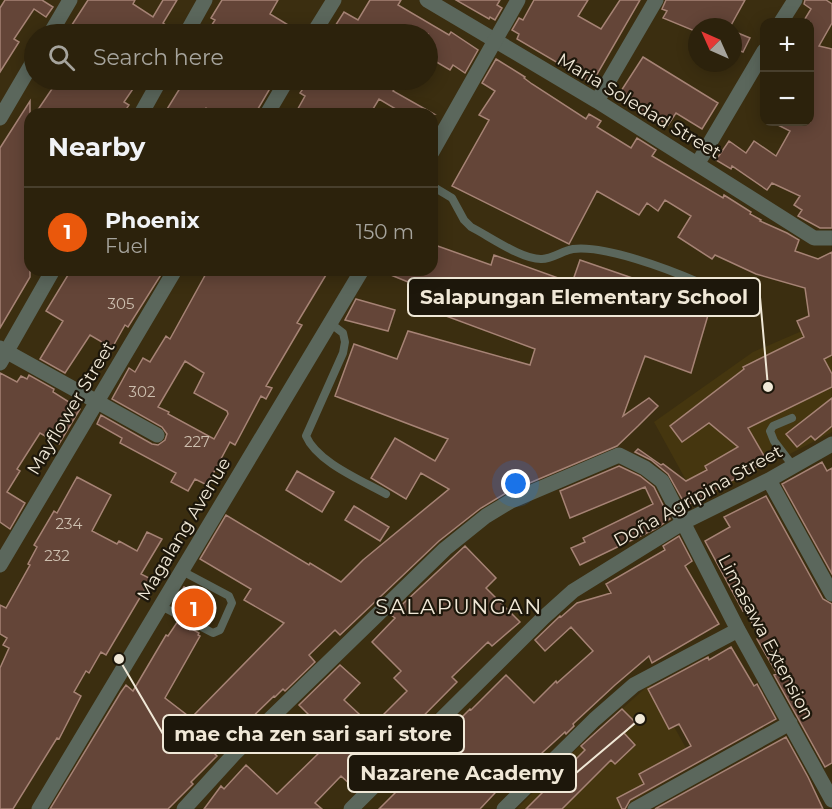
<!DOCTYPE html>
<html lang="en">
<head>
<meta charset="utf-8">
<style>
  body { margin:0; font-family:Montserrat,sans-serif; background:#382f1a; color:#f1f3f6 }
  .controls { position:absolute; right:18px; top:18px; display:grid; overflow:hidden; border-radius:12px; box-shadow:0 3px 15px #0003 }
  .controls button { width:54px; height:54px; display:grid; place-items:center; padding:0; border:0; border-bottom:2px solid #483f2d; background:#2c220c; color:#f1f3f6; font:30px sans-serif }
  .compass { position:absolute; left:688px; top:18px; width:54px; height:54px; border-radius:50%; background:#2c220c; box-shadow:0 3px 15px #0003; rotate:315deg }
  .you { position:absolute; left:516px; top:484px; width:21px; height:21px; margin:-15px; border:4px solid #fff; border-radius:50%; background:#1a73e8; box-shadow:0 0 0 9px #1a73e833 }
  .badge { display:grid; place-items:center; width:39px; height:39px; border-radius:50%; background:#ea580c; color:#fff; font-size:20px; font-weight:700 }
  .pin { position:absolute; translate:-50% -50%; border:3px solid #fff; box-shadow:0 2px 6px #0006 }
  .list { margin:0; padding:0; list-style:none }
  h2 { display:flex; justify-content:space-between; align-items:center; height:78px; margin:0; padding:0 24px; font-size:26px }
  h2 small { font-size:20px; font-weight:400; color:#a6a49d }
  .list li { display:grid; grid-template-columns:39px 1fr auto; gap:18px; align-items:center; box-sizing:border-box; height:90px; padding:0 24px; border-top:2px solid #483f2d }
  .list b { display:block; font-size:22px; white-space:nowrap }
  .list p { margin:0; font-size:20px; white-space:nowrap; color:#a6a49d }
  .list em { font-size:20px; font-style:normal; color:#a6a49d }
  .icon { flex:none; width:33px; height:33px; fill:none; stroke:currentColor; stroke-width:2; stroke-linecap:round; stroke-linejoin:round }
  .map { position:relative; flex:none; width:832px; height:809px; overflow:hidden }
  .search { position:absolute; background:#2c220c; box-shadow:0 3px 15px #0003; left:24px; top:24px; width:414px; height:66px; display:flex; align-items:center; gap:15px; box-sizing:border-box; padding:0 21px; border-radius:33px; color:#a6a49d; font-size:22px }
  .panel { position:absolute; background:#2c220c; box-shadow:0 3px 15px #0003; left:24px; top:108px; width:414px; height:168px; border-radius:18px }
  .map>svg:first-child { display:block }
  .built { fill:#45360f }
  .building { fill:#644538; stroke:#a68375; stroke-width:1.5; fill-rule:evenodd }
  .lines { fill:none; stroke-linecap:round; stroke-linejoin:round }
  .service { stroke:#5b675c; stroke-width:8 }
  .minor { stroke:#5b675c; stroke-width:15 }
  .tertiary { stroke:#5b675c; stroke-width:15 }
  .labels { text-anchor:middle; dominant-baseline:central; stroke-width:4.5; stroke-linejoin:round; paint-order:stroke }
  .number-label { font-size:15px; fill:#cdbfaf }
  .street-label { font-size:18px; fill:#f0e8d7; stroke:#1d170b }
  .quarter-label { font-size:21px; letter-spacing:1.5px; fill:#f0e8d7; stroke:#1d170b }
  .leader { fill:none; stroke:#f0e8d7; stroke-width:2 }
  .callout-dot { fill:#f0e8d7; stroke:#1d170b; stroke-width:2 }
  .callout { fill:#1d170b; stroke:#f0e8d7; stroke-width:2 }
  .callout-label { font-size:20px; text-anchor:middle; font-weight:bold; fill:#f0e8d7 }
</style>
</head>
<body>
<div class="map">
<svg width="832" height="809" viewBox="0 0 832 809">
  <rect width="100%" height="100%" fill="#3b2e10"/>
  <path class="built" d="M832,318V432L698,502L654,422L753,352Z
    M650,684L695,764L619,809H517L570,755Z"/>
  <path class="building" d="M5,0H42L53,7L46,17L34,9L14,39L19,42L0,72V8Z
    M88,0H135L133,4L153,17L163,0H177L163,23L167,26L161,34H66Z
    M222,0H278L270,14L303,34H206L215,20L211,18Z
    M370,0H401L398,5L449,35L451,32L478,50L465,73L453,65L450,70L428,57V34H330L344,12L358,20Z
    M456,0H500L497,5L502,8L495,20L490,17L489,19Z
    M534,0H588L578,16L601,29L620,0H640L592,83L517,39L519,34L512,30L519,18L523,20Z
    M666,0H745L730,27H697V32L663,18L667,11L662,9Z
    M805,0H826L832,4V23L819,46L832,49V228H820L798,216L802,210L794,205L800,196L772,183L767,190L732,166L731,169L716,160L729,141L746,153L754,141L776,156L790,131L772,122H810V22H803L811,9L804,4Z
    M733,31L750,38L743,52L733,48Z
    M643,57L718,103L702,129L676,113L668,125L654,116L652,119L632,106L635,100L621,91Z
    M496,59L525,77L524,78L532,84L586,119L589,114L601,121L597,127L631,148L637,138L656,150L652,156L723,198L724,195L751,212L750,214L761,220L760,221L787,233L799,240L795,251L818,259L832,252V355L824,359L832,374V387L748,428L767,461L686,506L668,474L651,460L635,452L638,449L661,465L663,464L686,481L707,470L705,466L738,447L709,423L682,442L670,426L744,369L743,367L804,337L797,321L809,316L805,288L756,274L715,255L712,259L678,237L691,216L665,200L658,211L647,203L639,215L597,191L569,244L452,186L489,120L479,115L495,91L482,83Z
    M58,80H139L124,102L129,105L123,114H35Z
    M185,80H275L255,114H216L206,108L203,114H164Z
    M309,80H389L397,85L393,91L434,114H404L379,99L370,114H295L305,96L300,93Z
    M30,101V277L0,328V148Z
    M432,244L491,265L494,255L572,283L580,260L711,305L691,373L645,356L623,416L649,398L658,406L638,426L617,446L506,493L481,508L439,541L340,635L335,630L309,655L315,662L285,691L283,689L275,697L274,696L240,729L215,754L217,756L191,782L193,784L168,809H50L121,692L126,685L133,691L166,635L168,636L178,621L199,633L198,635L200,636L165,698L191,718L284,623L244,600L251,589L200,559L226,515L309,565L310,563L341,582L363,560L449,489L421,473L406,499L371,478L395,438L435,461L448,439L335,396L354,344L397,359L408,331L530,365L535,349L411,303L418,286L381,271L432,270Z
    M71,270H164L128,327L125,325L112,348L90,335L65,373L40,359L63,321L46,311Z
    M208,270H329L297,323L302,325L266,386L272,388L266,399L261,396L235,445L230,442L207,485L195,479L188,491L171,482L176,473L120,443L122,438L97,424L101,415L152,444L158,445L165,440L167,434L162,427L112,399L129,368L135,372L143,358L150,362L166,336L170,339ZM185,361L204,373L194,393L227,411L228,414L214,439L168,414L169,412L158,407Z
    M356,299L395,310L388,331L345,320Z
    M0,373L17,382L21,376L27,379L29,375L54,389L53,392L80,409L59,444L40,433L17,469L20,471L7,492L25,503L10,529L0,522Z
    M832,398V426L815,440L811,436L797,447L786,434Z
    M822,462L827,471L832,468V574L782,484Z
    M619,466L640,476L654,487L670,519L655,529L580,565L571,548L585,542L583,538L653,504L645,487L570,518L560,491Z
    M297,471L334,492L322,512L286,490Z
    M77,477L111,495L92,531L117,544L119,541L137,551L147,532L162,539L141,574L151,579L106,655L101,652L89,673L86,671L74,692L81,696L59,739L57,738L13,809H0V668L9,648L3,645L7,638L0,634V605L6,608L30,565L28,564L37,547L34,545L54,511L57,513Z
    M766,496L823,599L832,604V763L825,767L774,675L777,674L757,639L760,637L745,610L743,611L705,541L730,527L724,517Z
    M354,506L389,527L380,541L345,520Z
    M679,536L692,561L685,566L719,624L652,663L649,656L615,685L573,724L574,726L566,734L565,732L543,752L513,783L508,779L480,809H379L428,760L421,753L436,738L438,741L470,709L471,710L506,675L534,703L556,681L557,683L593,651L571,627L545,651L535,640L560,616L561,617L577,603L611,593L606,584L665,550L663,546Z
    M465,546L496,578L486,588L520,622L492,646L488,642L452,677L457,682L353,787L341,776L315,803L322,809H204L221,786L224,789L246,765L277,794L324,748L300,724L309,715L299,705L340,665L360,683L344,700L372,726L407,691L394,678L401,671L372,642L395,618L391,615Z
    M184,587L215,606L205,622L174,603Z
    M731,647L754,686L757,684L776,719L630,800L625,809H622L617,798L644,784L639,774L691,746L679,724L669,729L648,689L708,657L709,660Z
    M622,709L635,722L624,733L635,745L615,764L611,760L562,809H526L585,750L581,746Z
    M786,737L808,777L823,809H655Z"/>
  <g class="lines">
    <path class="service" d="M432,186L452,198L464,220L471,227C489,236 522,260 542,259C552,259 562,251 573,249C605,245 668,269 698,282
      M330,323L343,333L345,342L343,353L306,436C317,462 361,480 386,494
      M792,418L773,426L770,431L774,441L793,466
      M161,606L213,633L220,630L232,603L229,596L182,571"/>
    <path class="minor" d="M427,0L597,101L814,238H832
      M781,22L795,0
      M50,34L70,0
      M186,34L205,0
      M313,34L334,0
      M597,101L656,0
      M141,114L160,80
      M267,114L287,80
      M0,118L34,60
      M698,163L764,51
      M0,348L157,435
      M0,363L53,270
      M769,480L832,594
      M0,565L175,270
      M184,809L236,752L445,549L486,516L511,501L619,455L645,468L662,481L738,630L832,800
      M351,809L543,618L573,591L684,522L769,480L832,444
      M504,809L594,720L634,685L738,630
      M635,809L790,723"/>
    <path class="tertiary" d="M432,152L518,0
      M39,809L362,270"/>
  </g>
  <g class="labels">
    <g class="number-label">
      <text x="121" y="303">305</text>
      <text x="142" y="391">302</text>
      <text x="197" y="441">227</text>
      <text x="69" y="523">234</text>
      <text x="57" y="555">232</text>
    </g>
    <g class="street-label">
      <text transform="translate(639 106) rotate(31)">Maria Soledad Street</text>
      <text transform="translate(71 408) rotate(-59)">Mayflower Street</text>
      <text transform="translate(698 496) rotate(-29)">Doña Agripina Street</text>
      <text transform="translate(184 529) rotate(-59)">Magalang Avenue</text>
      <text transform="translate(766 637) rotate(62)">Limasawa Extension</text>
    </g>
    <g class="quarter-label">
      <text x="459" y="606">SALAPUNGAN</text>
    </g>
  </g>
  <path class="leader" d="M768 387L760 297M119 659L163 734M640 719L576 773"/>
  <g class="callout-dot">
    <circle cx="768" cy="387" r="6"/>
    <circle cx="119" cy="659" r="6"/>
    <circle cx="640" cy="719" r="6"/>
  </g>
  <g class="callout">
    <rect x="408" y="278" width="352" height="38" rx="6"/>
    <rect x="163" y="715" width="301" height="38" rx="6"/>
    <rect x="348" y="754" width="228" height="38" rx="6"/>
  </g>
  <g class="callout-label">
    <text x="584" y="304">Salapungan Elementary School</text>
    <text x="313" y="741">mae cha zen sari sari store</text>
    <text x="462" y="780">Nazarene Academy</text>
  </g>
</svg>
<div class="controls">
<button>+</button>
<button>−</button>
</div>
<svg class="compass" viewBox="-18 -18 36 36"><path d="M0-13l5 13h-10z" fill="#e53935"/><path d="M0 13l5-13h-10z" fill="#a6a49d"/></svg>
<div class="you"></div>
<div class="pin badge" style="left:194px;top:608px">1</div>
<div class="search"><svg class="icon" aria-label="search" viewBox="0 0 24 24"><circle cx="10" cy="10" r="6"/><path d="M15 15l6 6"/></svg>Search here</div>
<section class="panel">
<h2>Nearby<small></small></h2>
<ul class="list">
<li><span class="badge">1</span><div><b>Phoenix</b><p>Fuel</p></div><em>150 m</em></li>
</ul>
</section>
</div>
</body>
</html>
